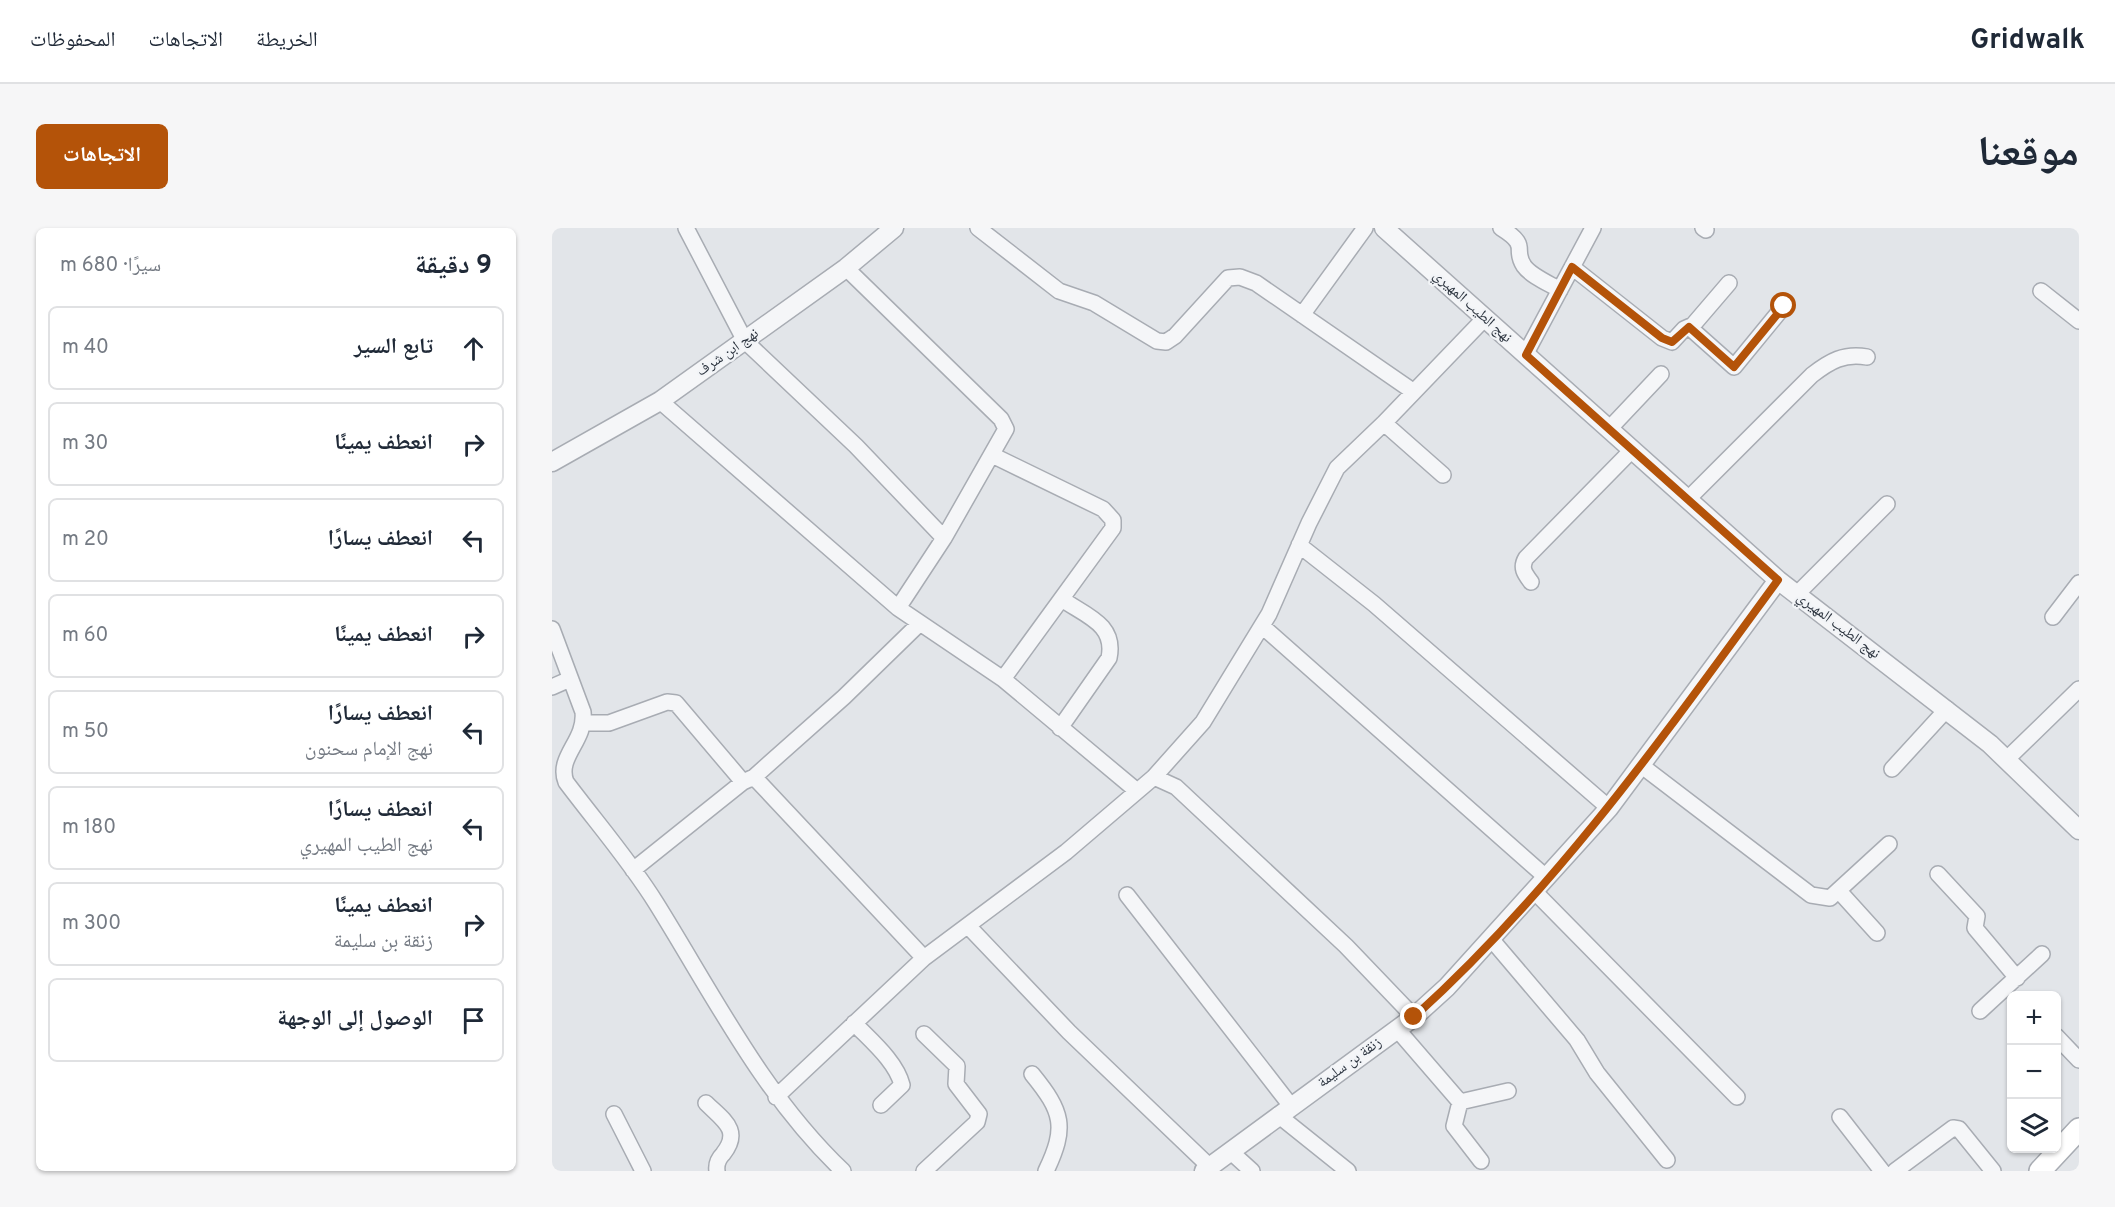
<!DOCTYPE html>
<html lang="ar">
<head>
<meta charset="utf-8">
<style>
  body { margin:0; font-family:Overpass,"Noto Naskh Arabic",sans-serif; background:#f6f6f7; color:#1f2937; direction:rtl }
  .controls { position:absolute; right:18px; bottom:18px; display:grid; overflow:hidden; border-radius:9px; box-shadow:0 2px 4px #0004 }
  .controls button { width:54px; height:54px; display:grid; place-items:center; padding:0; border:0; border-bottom:2px solid #e0e1e3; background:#fff; color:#1f2937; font:30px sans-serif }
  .stop { position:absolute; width:18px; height:18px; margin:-14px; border:4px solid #b45309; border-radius:50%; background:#fff }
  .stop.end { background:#b45309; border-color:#fff; box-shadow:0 2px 6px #0008 }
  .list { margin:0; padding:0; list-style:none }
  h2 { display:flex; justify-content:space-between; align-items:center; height:78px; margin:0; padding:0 24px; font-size:26px }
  h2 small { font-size:20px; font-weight:400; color:#747a83 }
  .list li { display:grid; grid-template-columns:39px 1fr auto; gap:18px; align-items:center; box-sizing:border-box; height:84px; margin:0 12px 12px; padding:0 12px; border:2px solid #e0e1e3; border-radius:9px }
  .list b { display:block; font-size:22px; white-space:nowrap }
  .list p { margin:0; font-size:20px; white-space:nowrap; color:#747a83 }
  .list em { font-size:20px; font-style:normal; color:#747a83 }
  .icon { flex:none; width:33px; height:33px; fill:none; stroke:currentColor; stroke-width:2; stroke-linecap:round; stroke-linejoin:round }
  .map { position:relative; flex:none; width:1527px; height:943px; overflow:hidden; direction:ltr; border-radius:9px }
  header { display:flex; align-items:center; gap:36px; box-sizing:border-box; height:84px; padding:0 30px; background:#fff; border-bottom:2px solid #e0e1e3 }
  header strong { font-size:28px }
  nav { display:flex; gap:33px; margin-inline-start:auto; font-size:21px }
  .intro { display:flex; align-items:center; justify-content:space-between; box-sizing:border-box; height:144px; padding:0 36px }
  h1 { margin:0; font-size:42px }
  .button { padding:15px 27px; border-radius:9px; background:#b45309; color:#fff; font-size:21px; font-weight:700 }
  main { display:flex; gap:36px; padding:0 36px }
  aside { flex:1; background:#fff; border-radius:9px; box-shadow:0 2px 4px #0004 }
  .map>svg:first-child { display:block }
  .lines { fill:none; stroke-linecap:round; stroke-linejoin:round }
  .minor-casing { stroke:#a8acb3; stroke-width:18 }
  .tertiary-casing { stroke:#a8acb3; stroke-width:21 }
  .secondary-casing { stroke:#a8acb3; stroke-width:24 }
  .minor { stroke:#f5f6f8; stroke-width:15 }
  .tertiary { stroke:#f5f6f8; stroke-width:18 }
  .secondary { stroke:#fff; stroke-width:21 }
  .route { stroke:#b45309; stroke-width:8 }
  .labels { text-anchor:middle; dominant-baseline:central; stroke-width:4.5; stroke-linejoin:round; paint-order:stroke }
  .street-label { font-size:15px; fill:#2c343f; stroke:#f2f4f7 }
</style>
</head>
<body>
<header>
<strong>Gridwalk</strong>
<nav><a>الخريطة</a><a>الاتجاهات</a><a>المحفوظات</a></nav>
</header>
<div class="intro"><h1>موقعنا</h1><a class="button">الاتجاهات</a></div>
<main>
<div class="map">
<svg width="1527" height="943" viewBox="0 0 1527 943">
  <rect width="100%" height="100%" fill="#e2e5e9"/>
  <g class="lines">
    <g class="minor-casing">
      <path id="minor" d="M134,0L193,113L304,218L392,310
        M426,0L507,63L542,75L605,113L614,114L623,108L676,50L688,49L704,55L862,164
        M949,0C979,19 960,20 972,38C979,48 998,56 1008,62
        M1151,0L1154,2
        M1020,39L1110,110L1120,114L1132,101L1141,97L1177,55
        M294,40L449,191L454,201L392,310L346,380
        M1489,63L1527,93
        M750,87L813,0
        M1137,99L1182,139L1232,78
        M973,127L1041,0
        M108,173L346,380L451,451L585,563
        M832,195L891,247
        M1058,200L1109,146
        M440,227L551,281L561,292V300L451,451
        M1135,272L1260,147C1278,133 1292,125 1315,129
        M747,317L822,376L1057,580
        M979,354C973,346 968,340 974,330L1080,222
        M1244,367L1335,276
        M1501,389L1527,355
        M710,398L995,650
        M0,401L31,484C34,513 4,529 14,554C44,594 78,633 104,675C162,768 211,867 291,943
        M0,459L18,451
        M32,495H57L115,474L124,475L191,554
        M508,500L557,430C564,397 535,388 511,372
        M1455,531L1527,461
        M1090,538L1259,667L1278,670L1337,616
        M1340,541L1395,481
        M202,549L372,730
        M602,549L624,559L794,718L862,789
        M81,642L191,554L202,549L292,469L367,396
        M1386,646L1425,688L1423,700L1465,750
        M1287,663L1325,705
        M983,664L1185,869
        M575,667L739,878
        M417,699L517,804L657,938
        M940,712L1025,812L1045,845L1115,932
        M1428,783L1490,726
        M302,795C318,812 344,833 350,857L329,877
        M845,801L908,874L956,863
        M372,806L405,838L404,856L427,886L425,894L372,943
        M1504,808L1527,832
        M480,846C511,884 515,899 494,943
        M224,869L372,730L514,624L602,549L651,494L717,386L757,295L785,240L832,195L932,91
        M908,874L902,898L929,933
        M154,875C171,892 190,902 171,926C166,931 164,936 165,943
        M62,886L91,943
        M726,887L796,943
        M1288,889L1330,943
        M678,923L700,943
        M1343,943L1401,900L1407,901L1441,943"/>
    </g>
    <g class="tertiary-casing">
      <path id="tertiary" d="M832,0L1226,352L1438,516L1527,602
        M0,234L108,173L294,40L342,0
        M652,943L862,789L895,759L1057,580L1226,352"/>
    </g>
    <g class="secondary-casing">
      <path id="secondary" d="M1488,943L1527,901"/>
    </g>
    <use href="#minor" class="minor"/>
    <use href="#tertiary" class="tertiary"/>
    <use href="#secondary" class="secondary"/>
  </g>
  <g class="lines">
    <path class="route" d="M862,789C1004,661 1114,505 1226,352L974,127L1020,39L1110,110L1120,114L1137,99L1182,139L1232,78"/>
  </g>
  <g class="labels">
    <g class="street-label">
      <text transform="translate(920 79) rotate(42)">نهج الطيب المهيري</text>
      <text transform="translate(176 125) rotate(-35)">نهج ابن شرف</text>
      <text transform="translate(1286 398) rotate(37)">نهج الطيب المهيري</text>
      <text transform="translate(798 835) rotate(-36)">زنقة بن سليمة</text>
    </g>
  </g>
</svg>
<div class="controls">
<button>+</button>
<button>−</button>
<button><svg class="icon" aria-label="layers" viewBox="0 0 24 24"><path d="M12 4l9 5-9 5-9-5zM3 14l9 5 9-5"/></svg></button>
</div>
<div class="stop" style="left:1232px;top:78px"></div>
<div class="stop end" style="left:862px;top:789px"></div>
</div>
<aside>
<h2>9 دقيقة<small>سيرًا · 680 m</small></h2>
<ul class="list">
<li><svg class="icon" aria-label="ahead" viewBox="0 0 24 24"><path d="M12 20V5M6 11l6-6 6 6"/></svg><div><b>تابع السير</b></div><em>40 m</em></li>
<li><svg class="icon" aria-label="right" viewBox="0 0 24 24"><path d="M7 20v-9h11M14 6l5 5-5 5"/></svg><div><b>انعطف يمينًا</b></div><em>30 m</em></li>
<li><svg class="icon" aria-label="left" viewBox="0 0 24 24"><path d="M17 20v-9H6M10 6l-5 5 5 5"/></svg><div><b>انعطف يسارًا</b></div><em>20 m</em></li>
<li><svg class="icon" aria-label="right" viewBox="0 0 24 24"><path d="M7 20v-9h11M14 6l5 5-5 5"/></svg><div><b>انعطف يمينًا</b></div><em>60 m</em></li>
<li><svg class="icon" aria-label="left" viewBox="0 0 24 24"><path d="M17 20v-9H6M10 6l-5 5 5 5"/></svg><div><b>انعطف يسارًا</b><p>نهج الإمام سحنون</p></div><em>50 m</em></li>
<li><svg class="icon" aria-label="left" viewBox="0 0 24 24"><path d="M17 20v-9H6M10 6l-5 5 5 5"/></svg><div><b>انعطف يسارًا</b><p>نهج الطيب المهيري</p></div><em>180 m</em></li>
<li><svg class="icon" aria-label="right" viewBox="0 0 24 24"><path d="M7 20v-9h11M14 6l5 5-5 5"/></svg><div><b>انعطف يمينًا</b><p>زنقة بن سليمة</p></div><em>300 m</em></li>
<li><svg class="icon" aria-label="arrive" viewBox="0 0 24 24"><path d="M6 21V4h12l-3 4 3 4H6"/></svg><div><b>الوصول إلى الوجهة</b></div></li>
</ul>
</aside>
</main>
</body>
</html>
